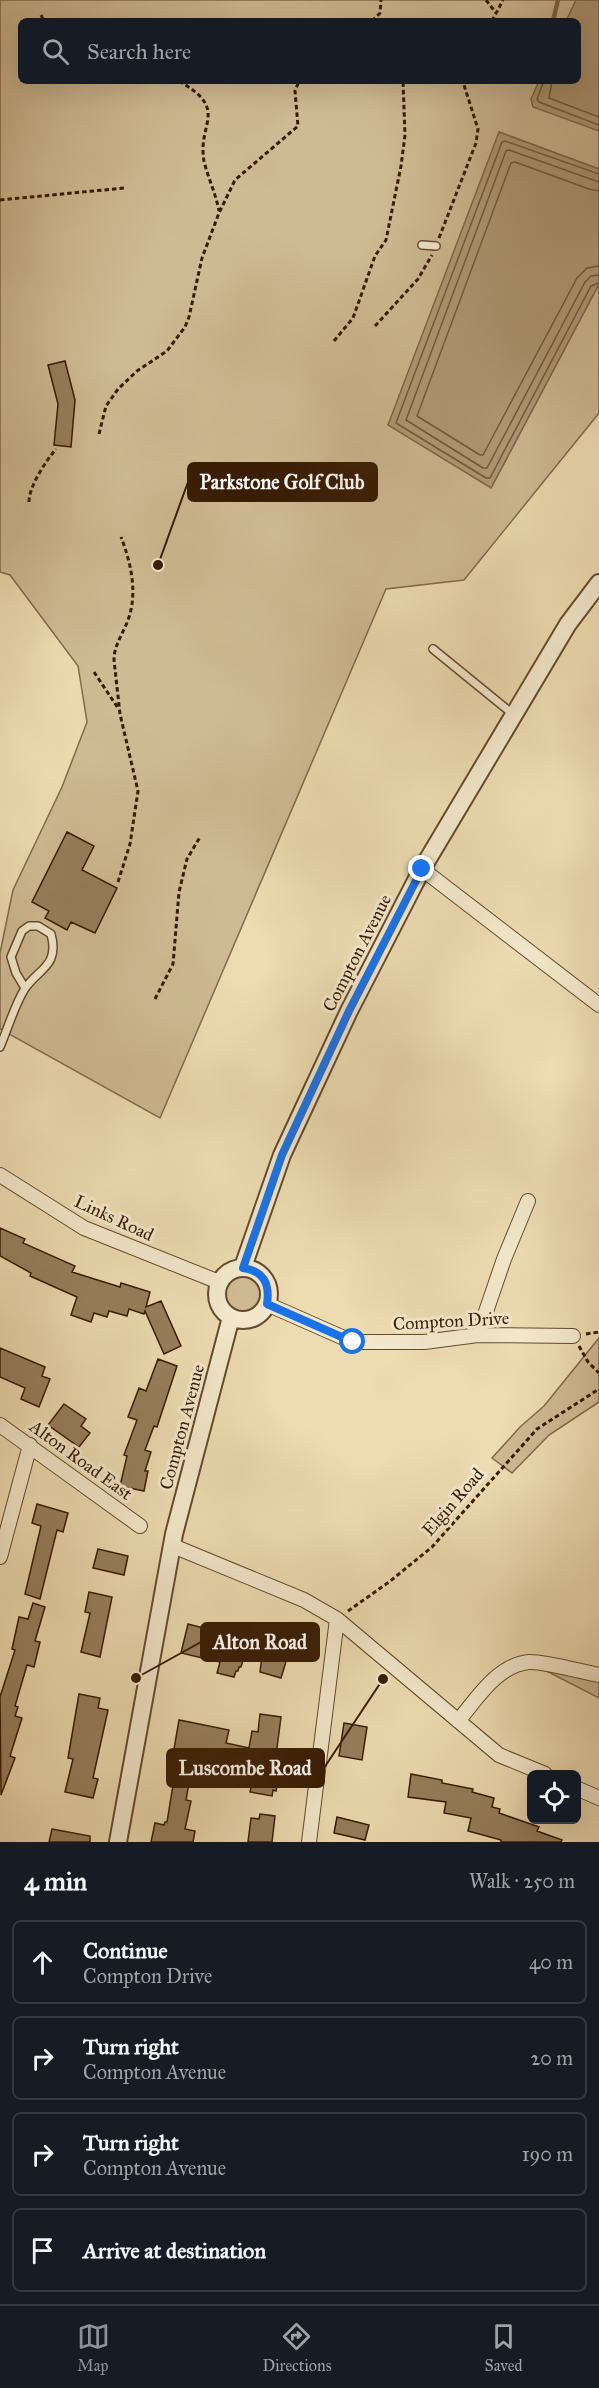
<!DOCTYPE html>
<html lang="en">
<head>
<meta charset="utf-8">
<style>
  body { margin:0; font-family:"IM FELL Great Primer",serif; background:#242831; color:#f1f3f6 }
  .controls { position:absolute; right:18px; bottom:18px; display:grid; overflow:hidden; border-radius:9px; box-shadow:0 6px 24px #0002 }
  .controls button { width:54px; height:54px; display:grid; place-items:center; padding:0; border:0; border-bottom:2px solid #363941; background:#171b24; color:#f1f3f6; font:30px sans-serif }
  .stop { position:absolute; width:18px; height:18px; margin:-14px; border:4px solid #1a73e8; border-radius:50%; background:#fff }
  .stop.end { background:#1a73e8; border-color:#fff; box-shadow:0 2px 6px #0008 }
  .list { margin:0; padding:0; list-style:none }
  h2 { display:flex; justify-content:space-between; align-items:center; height:78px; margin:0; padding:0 24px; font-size:26px }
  h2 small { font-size:20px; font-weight:400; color:#9ea1a6 }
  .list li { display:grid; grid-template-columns:39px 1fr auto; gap:18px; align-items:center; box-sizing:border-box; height:84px; margin:0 12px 12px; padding:0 12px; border:2px solid #363941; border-radius:9px }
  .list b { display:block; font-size:22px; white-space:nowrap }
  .list p { margin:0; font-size:20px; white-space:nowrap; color:#9ea1a6 }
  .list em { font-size:20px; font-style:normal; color:#9ea1a6 }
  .icon { flex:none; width:33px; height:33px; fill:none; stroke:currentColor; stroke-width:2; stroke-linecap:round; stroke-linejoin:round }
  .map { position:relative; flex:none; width:599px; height:1842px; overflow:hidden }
  .search { position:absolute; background:#171b24; box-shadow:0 6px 24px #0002; left:18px; right:18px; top:18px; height:66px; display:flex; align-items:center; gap:15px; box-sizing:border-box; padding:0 21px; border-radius:9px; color:#9ea1a6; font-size:22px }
  .sheet { height:462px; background:#171b24 }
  nav { display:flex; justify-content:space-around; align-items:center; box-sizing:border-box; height:84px; border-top:2px solid #363941; background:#171b24; font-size:16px; color:#9ea1a6 }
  nav a { display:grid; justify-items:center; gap:3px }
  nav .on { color:#8c9099 }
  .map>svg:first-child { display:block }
  .green { fill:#ceba93; stroke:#826a4b; stroke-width:1.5; fill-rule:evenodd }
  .water { fill:#af9a76; stroke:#7f6748; stroke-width:1.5 }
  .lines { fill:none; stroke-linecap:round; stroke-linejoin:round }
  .shore { stroke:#735a3c; stroke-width:1.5 }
  .stream { stroke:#7f6748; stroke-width:4.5 }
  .building { fill:#967f5d; stroke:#371b03; stroke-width:1.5 }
  .service-casing { stroke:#644b2e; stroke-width:10 }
  .minor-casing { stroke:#644b2e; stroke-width:16 }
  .tertiary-casing { stroke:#644b2e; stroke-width:20 }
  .path { stroke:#371b03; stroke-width:3; stroke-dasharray:4.5 3; stroke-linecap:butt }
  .service { stroke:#f3e8cc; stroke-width:7 }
  .minor { stroke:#f3e8cc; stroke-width:14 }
  .tertiary { stroke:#f3e8cc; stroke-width:16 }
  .route { stroke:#1a73e8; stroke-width:8 }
  .labels { text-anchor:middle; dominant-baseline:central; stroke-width:6; stroke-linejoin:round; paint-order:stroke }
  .street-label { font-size:18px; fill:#371b03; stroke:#f3e8cc }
  .leader { fill:none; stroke:#371b03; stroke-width:2 }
  .callout-dot { fill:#371b03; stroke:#f3e8cc; stroke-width:2 }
  .callout { fill:#371b03; stroke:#371b03; stroke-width:2 }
  .callout-label { font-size:20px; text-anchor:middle; font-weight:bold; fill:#fff }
</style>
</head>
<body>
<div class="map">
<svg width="599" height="1842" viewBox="0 0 599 1842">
  <rect width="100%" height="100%" fill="#eddbb1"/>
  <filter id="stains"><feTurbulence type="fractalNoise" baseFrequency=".00333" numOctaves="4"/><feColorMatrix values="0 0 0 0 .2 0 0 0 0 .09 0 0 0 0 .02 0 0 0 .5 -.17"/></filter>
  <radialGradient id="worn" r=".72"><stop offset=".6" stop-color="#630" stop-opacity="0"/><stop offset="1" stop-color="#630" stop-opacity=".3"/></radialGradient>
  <path class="green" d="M0,0H599V169L499,132L491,488L599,284V413L464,580L386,589L160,1118L0,1029V953L13,890L62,787L87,722L78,666L10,575L0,572ZM21,21H578V81H21Z
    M217 1294a26 26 0 1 1 52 0a26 26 0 1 1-52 0Z
    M599,1338V1402L549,1435L512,1473L492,1458L520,1427L544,1406Z
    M529,1662L599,1675V1698Z"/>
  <path class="water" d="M576,0H599V131L533,107L531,99L539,81H578V21H566Z
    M499,132L599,169V284L491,488L388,425Z"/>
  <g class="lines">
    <path class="shore" d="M544,81L537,99L539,102L599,125
      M552,81L549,98L599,117
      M599,174L505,141L502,142L396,423L486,478H490L591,286L599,283
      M599,182L509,150L506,151L406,420L483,468H487L585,282L591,276L599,275
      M599,191L589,189L515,162L511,163L417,416L480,455H483L577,278L587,268L599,266"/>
    <path class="stream" d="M553,21L558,0"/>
  </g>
  <path class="building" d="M65,361L75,400L71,447L54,445L58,404L48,365Z
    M67,832L94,846L82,870L117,888L95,933L71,922L67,930L45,918L49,911L32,902Z
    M0,1228L25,1239L23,1243L75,1266L72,1272L120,1287L121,1283L150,1292L146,1307L161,1301L181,1346L164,1354L145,1311L144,1314L129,1309L127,1316L109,1311L107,1317L94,1313L91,1322L71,1315L77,1297L30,1276L31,1273L0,1256Z
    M0,1348L45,1367L42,1376L50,1379L39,1407L21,1399L25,1388L0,1377Z
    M158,1359L177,1366L157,1427L154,1426L145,1450L151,1452L145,1471H148L144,1491L120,1486L127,1456L124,1455L137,1420L128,1417L139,1388L146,1391Z
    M64,1404L86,1419L81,1426L90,1433L79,1447L48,1425Z
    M37,1504L68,1513L63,1532L57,1530L40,1599L25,1594L41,1526L32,1523Z
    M98,1549L128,1556L124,1575L93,1568Z
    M89,1592L112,1597L100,1657L81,1652L90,1613L85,1612Z
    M33,1603L45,1607L35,1641L40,1642L34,1667L27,1665L15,1706L18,1707L15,1716L22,1718L10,1756L15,1758L1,1795L0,1697L15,1650L12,1649L19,1617L28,1619Z
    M188,1624L223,1633L219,1650L244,1657L241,1667H239L238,1671H236L234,1677L217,1673L220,1662L181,1653Z
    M263,1648L288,1655L281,1678L260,1672Z
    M79,1694L100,1698L98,1708L108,1710L93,1778L98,1779L93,1798L65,1792L73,1759L68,1758Z
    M260,1714L281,1717L275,1763H279L277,1770L280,1771L276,1791L273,1790L272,1796L250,1792L256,1762L205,1752L204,1757L194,1755L186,1800L191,1801L185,1829L195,1831L193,1842H151L155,1823L164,1825L165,1822H167L173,1785L168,1784L179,1720L229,1730L226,1743L249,1748L252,1731L258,1732Z
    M344,1723L367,1727L362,1760L339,1756Z
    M411,1774L442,1780V1783L473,1789L472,1792L494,1798L492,1807L500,1809L499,1813L539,1827L537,1831L562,1840L561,1842H501V1840L468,1831L471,1818L444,1813L446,1802L408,1797Z
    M260,1814L275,1816L272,1842H248L251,1818L259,1819Z
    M337,1817L369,1825L365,1840L334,1833Z
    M52,1829L90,1836V1842H49Z"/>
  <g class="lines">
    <g class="service-casing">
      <path id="service" d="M422,245L436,246
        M433,649L514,715
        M0,1047C8,1028 14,1007 24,990C37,969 60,967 51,934L38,926H29L22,931L11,957L16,973L25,988"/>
    </g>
    <g class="minor-casing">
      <path id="minor" d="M422,869L599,1005
        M0,1175L84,1228L219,1282
        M267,1304L353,1342H424L478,1335L573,1336
        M478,1335L504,1259L528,1201
        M0,1425L140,1526
        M173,1546L304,1600L337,1619L499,1755L545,1774
        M0,1557L30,1445
        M458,1721C477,1699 497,1665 529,1662C543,1661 583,1672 599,1675
        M576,1788L599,1798
        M309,1842L337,1619"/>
    </g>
    <g class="tertiary-casing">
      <path id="tertiary" d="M243,1267L282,1155L349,1011L422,869L568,624L599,583
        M217 1294a26 26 0 1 1 52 0a26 26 0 1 1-52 0Z
        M118,1842L174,1534L231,1317"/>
    </g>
    <path class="path" d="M486,0L496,13
      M41,15L44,21
      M372,21L380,13L381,0
      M492,21L503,0
      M179,81C230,110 197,123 204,161C208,178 216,194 219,211
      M0,200L124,188
      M439,238L476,143L478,129L464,85L465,81
      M375,326L418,279L432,255
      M334,341L353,318L375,256L386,240L401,166L405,135L403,81
      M99,434L106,406L118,389L137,371L167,351L185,327L189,317L202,258L219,213L235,180L298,126L295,91L299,81
      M29,502C29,486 46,461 56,449
      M94,672L118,708
      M118,882L130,844L138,791L120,714L114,660C114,645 123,634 128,620C138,593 131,563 121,537
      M155,999L173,964L179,892L187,859L200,837
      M586,1334L599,1332
      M579,1346L588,1362L599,1373
      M348,1611L389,1582L432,1547L537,1429L599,1389"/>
    <use href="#service" class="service"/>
    <use href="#minor" class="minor"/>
    <use href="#tertiary" class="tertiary"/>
  </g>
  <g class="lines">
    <path class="route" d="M353,1342L267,1304C270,1284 264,1271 243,1268L282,1155L349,1011L422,869"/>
  </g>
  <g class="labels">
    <g class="street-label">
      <text transform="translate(357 953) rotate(-63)">Compton Avenue</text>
      <text transform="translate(114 1218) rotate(25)">Links Road</text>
      <text transform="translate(451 1321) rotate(-3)">Compton Drive</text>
      <text transform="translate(182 1427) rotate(-75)">Compton Avenue</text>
      <text transform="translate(81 1460) rotate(36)">Alton Road East</text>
      <text transform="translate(453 1502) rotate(-49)">Elgin Road</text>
    </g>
  </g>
  <path class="leader" d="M158 565L188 482M136 1678L201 1642M383 1679L324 1768"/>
  <g class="callout-dot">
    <circle cx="158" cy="565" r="6"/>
    <circle cx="136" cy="1678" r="6"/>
    <circle cx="383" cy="1679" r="6"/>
  </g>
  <g class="callout">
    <rect x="188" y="463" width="189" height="38" rx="6"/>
    <rect x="201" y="1623" width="118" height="38" rx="6"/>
    <rect x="167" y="1749" width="157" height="38" rx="6"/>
  </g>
  <g class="callout-label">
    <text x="282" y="489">Parkstone Golf Club</text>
    <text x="260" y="1649">Alton Road</text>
    <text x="245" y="1775">Luscombe Road</text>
  </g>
  <rect width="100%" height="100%" filter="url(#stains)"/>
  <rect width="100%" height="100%" fill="url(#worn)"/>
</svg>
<div class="controls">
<button><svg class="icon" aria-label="locate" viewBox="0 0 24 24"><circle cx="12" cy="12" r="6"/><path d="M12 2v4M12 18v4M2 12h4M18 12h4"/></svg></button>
</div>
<div class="stop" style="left:353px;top:1342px"></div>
<div class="stop end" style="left:422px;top:869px"></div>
<div class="search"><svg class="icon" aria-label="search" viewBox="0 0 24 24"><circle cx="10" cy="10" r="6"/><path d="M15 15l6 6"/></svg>Search here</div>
</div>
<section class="sheet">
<h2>4 min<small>Walk · 250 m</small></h2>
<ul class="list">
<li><svg class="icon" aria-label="ahead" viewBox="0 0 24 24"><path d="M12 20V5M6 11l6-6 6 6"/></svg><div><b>Continue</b><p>Compton Drive</p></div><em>40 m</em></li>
<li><svg class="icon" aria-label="right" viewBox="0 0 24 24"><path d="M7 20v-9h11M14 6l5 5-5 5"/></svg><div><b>Turn right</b><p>Compton Avenue</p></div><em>20 m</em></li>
<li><svg class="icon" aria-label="right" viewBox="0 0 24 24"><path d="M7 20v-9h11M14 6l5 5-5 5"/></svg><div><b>Turn right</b><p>Compton Avenue</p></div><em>190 m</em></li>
<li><svg class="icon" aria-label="arrive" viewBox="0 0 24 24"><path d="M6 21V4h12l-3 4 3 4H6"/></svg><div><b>Arrive at destination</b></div></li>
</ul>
</section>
<nav>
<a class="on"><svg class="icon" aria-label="map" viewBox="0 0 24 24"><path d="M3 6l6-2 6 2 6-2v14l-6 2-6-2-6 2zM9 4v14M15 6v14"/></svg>Map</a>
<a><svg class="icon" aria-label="directions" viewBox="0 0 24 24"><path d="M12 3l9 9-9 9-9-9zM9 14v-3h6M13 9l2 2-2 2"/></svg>Directions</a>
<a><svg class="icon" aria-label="saved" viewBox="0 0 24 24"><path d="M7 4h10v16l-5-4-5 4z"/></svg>Saved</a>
</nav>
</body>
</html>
